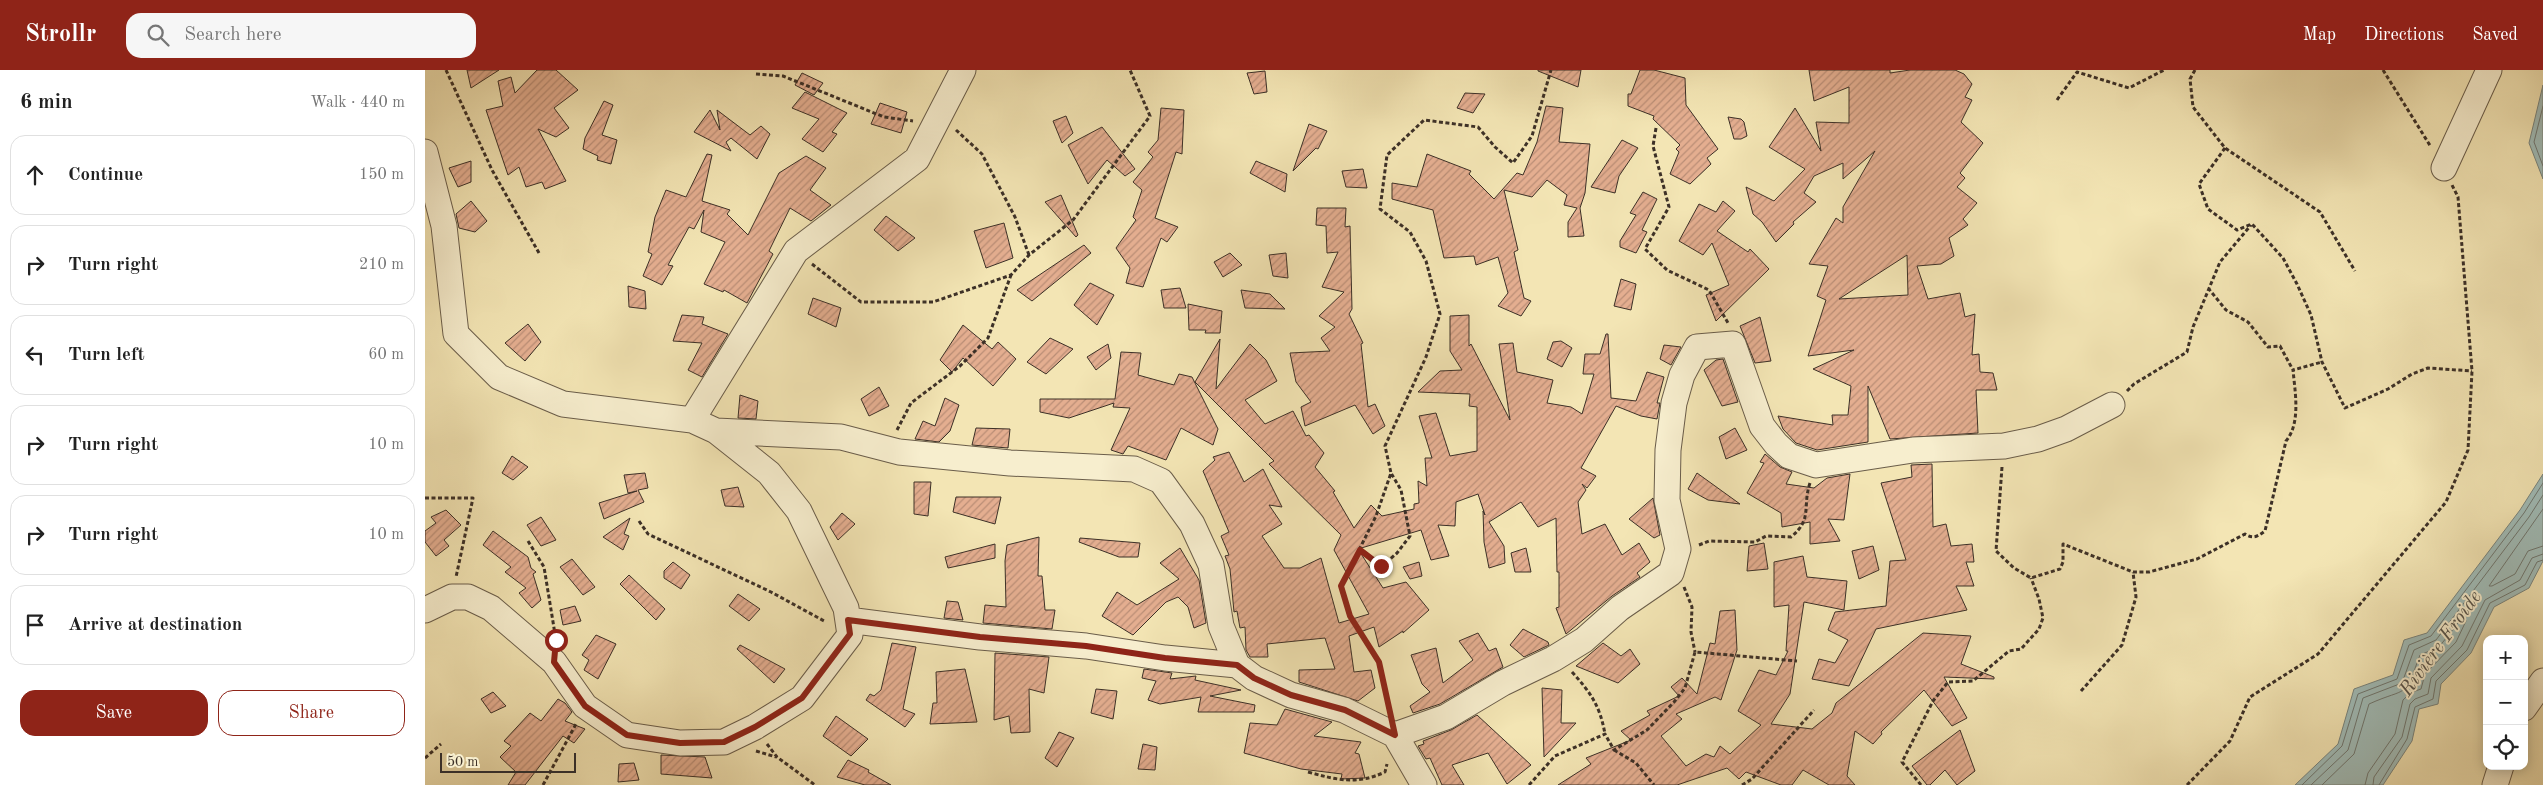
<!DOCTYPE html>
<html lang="en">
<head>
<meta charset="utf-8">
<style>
  body { margin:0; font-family:"Old Standard TT",serif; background:#f6f6f6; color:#222 }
  .controls { position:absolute; right:15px; bottom:15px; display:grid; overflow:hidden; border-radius:10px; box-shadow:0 2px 12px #0003 }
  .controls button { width:45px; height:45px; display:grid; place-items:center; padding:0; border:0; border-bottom:1px solid #e0e0e0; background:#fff; color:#222; font:25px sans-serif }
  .scale { position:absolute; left:15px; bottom:12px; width:136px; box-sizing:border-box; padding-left:5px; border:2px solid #3c3027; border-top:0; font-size:14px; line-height:18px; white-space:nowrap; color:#3c3027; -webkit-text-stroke:4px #f7eece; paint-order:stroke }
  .stop { position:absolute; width:15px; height:15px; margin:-11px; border:4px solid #8f2418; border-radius:50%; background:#fff }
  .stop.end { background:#8f2418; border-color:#fff; box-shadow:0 1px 5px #0008 }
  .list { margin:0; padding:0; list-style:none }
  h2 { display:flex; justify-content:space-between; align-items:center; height:65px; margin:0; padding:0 20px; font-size:21px }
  h2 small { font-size:16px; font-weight:400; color:#767676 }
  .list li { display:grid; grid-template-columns:32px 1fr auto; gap:15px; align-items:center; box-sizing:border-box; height:80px; margin:0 10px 10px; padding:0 10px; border:1px solid #e0e0e0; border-radius:15px }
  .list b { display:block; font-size:19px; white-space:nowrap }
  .list em { font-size:16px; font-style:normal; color:#767676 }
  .actions { display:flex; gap:10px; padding:15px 20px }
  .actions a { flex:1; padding:11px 0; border:1px solid #8f2418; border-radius:15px; text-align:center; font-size:18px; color:#8f2418 }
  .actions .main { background:#8f2418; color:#fff }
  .icon { flex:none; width:28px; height:28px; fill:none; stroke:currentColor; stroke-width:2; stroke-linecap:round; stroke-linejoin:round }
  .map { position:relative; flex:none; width:2118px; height:715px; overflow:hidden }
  header { display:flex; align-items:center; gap:30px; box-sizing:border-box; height:70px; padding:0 25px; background:#8f2418; color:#fff }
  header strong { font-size:24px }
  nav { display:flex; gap:28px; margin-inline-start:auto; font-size:18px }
  .search { width:350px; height:45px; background:#f6f6f6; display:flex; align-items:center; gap:12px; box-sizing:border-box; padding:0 18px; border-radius:15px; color:#767676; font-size:19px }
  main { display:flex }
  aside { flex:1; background:#fff }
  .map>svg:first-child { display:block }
  .water { fill:#a0bcb8; stroke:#78847e }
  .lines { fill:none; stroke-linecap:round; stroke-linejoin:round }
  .shore { stroke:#6e7670; stroke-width:1 }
  .building { fill:url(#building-hatch); stroke:#3c3027; fill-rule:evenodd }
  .minor-casing { stroke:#6a5d4a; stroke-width:27 }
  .path { stroke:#3c3027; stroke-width:3; stroke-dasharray:4 2.5; stroke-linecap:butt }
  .minor { stroke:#f7eece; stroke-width:25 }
  .route { stroke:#8f2418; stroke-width:6 }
  .labels { text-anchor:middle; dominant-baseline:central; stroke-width:4; stroke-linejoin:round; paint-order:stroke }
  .water-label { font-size:20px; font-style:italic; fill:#55534b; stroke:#f7eece }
</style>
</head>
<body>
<header>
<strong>Strollr</strong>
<div class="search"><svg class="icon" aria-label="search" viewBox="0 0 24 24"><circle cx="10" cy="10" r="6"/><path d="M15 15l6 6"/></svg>Search here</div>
<nav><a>Map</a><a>Directions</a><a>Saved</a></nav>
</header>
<main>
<aside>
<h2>6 min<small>Walk · 440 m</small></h2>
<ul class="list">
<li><svg class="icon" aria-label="ahead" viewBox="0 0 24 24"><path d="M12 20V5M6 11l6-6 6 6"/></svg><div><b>Continue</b></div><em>150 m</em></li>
<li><svg class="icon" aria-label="right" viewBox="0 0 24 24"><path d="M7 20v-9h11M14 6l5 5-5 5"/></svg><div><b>Turn right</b></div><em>210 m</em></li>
<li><svg class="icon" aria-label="left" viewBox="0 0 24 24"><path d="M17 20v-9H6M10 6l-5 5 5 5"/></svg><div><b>Turn left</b></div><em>60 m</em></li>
<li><svg class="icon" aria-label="right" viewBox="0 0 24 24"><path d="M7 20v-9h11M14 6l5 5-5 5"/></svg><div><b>Turn right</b></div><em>10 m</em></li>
<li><svg class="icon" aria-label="right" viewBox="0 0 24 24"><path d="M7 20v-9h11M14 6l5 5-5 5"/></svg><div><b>Turn right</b></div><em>10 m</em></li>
<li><svg class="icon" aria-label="arrive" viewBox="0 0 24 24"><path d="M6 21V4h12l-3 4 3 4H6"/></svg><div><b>Arrive at destination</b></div></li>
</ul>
<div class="actions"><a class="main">Save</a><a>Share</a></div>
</aside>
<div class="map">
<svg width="2118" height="715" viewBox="0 0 2118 715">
  <defs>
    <pattern id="building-hatch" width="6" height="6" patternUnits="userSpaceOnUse" patternTransform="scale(1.25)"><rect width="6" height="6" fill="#e4ae90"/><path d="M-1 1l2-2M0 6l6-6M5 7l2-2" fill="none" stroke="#ba8e76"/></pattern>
  </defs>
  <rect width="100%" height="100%" fill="#f3e5b4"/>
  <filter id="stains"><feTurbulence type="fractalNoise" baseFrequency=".004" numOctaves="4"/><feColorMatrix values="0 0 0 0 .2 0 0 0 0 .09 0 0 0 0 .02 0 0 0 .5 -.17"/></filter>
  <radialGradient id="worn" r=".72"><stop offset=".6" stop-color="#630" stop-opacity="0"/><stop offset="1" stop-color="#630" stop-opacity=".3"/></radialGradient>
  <path class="water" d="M2118,15V109L2104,73Z
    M2118,404V491L2104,518L2069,537L2046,583L2016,614L2013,634L1994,639L1987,671L1958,715H1870L1913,674L1929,619L1968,605L1979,570L2002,563L2095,440Z"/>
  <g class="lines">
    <path class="shore" d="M2118,36L2109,72L2118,96
      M2118,439L2064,516H2067L2090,504L2103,481L2118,476
      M1877,715L1917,676L1933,624L1972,609L1984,575L2006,566L2099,443L2118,413
      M1886,715L1923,680L1938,628L1977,613L1989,580L2011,570L2104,447L2118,425
      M1897,715L1929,684L1944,634C1984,616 1978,631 1995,585L2014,577L2037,548H2040L2041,551L2031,572L2000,604L1996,619L1985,623L1978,630L1970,664L1943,703L1940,715
      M1948,715L1949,707L1977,667L1985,634L1990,629L2003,624L2006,608L2037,576L2060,530L2095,510L2107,488L2118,484
      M1954,715L1982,669L1990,637L2008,629L2011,611L2042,580L2065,533L2100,515L2112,492L2118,490"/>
  </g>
  <path class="building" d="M42,0H74L46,18Z
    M112,0H131L153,20L129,38L144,58L131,67L113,59L141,111L120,119L117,112L101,117L94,97L83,105L61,40L78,36L73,11L86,7L90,23Z
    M1113,0H1156L1153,17L1113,1Z
    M1215,0H1229L1260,8L1261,35L1293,79L1282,88L1286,94L1265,114L1245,104L1254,82L1251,79L1255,75L1228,49L1229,46L1203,36V24H1206Z
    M1384,0H1465V3L1485,0H1530L1539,4L1547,14L1540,27L1547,30L1536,52L1558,73L1535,103L1540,108L1532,117L1552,133L1538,149L1543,155L1524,168L1529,186L1516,194L1492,196L1503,229L1535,223L1540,247L1550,244L1547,285L1554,284L1555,302L1568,303L1572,320H1551L1553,363L1465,369L1443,316V372L1392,380L1371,373L1358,359L1353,346L1408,355L1407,345H1423L1426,316L1388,299L1429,280L1383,286L1401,230L1392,226L1403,196L1384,194L1411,148L1418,153V137L1450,81L1418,109V93L1389,106L1379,123L1391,132L1368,152L1369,154L1351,172L1337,152L1328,144L1321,117L1349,131L1380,99L1344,77L1370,38L1396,81L1391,52L1424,53V17L1389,31ZM1482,185L1483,225L1414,229Z
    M840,1L842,22L829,24L822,3Z
    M377,3L398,13L389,25L370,15Z
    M380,22L422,43L407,62L412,64L398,82L377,69L394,49L367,38Z
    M1040,23L1060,24L1048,43L1032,38Z
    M179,31L188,35L177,65L192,70L186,94L172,90L173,86L158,79L160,68Z
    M455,33L482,42L476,63L446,54Z
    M1121,36L1138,38L1134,72L1165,74L1160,123L1155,138L1159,166L1143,167V152L1152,138L1139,135L1142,125L1122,110L1107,127L1079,120L1093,180L1089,182L1099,228L1106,231L1096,246L1073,236L1083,223L1073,187L1051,195L1049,186L1019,188L1008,140L967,129V113L992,117L1002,84L1046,101L1044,104L1069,129L1092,103L1098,105L1112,72Z
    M736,38L759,40L757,84L751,82L730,148L753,157L742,172L736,168L718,217L701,213L705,198L691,178L711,150L708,147L717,120L708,112L728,87L723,82L733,70Z
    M285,40L295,60L292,40L325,65L336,56L345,64L332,89L306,68L301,72L306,81L269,62Z
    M641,46L648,63L637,73L628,51Z
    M1303,47L1316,49L1319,52L1322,66L1316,69H1309Z
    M884,54L902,61L893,79L891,78L868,101Z
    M677,57L710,99L700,106L682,90L663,114L643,75Z
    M1197,70L1213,78L1194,106L1190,123L1166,117Z
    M282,84L287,85L277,131L305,140L302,144L323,165L354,103L381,86L401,98L385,120L406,135L386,151L365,138L344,181L348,184L322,233L299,220L298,222L279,214L300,172L276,162L279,140L269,159L264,157L243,195L248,196L237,215L218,206L227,184L223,182L230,147L241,120L261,127Z
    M46,91V112L33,117L24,98Z
    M831,91L862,104L860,122L825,103Z
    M938,99L942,118L921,117L917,101Z
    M1218,122L1232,129L1217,160L1222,162L1211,183L1195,177V171L1211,145L1205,143Z
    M636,125L653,165L651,167L620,132Z
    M46,131L62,151L50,162L34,158L31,144Z
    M1298,131L1310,141L1292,161L1323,182L1325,179L1344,199L1291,251L1281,225L1304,215L1287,173L1278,185L1254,171L1274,134L1291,142Z
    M892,138H921L920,157L925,156L927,239L924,244L938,273L936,274L943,337L950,334L960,356L948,364L930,335L880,356L876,337L886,332L871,312L865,283L905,281L896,268L910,257L894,246L919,222L897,217L913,182L902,183L901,156L891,155Z
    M461,146L490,168L473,181L449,160Z
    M579,153L588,188L561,198L549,161Z
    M659,175L666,183L607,231L592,220Z
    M805,183L817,195L798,207L789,192Z
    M861,183L863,208L848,206L844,185Z
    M1196,209L1211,214L1206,240L1189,236Z
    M665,213L689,225L672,255L649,235Z
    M203,216L220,221L221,239L204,237Z
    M755,218L761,238H739L736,220Z
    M816,220L845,224L860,239L820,238Z
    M388,228L416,238L411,257L383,244Z
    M763,234L797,241L795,263H780L781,260H764Z
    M257,245L279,247L277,254L303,264L277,307L263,300L277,273L248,271Z
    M1044,245V276L1046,274L1085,350L1074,274L1088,273L1092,302L1128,310L1122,333L1146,337L1157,344L1169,304H1158L1160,284H1175L1181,264H1183L1186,328L1211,331L1222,302L1239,307L1232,333H1235L1232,349L1216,346L1191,336L1156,398L1171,406L1162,418L1157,414L1161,420L1153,432L1157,464L1180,454L1197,485L1214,473L1225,492L1212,503L1215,507L1187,526L1141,564L1131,538L1134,537V502H1132L1131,448L1113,457L1096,432L1064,452L1079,476L1080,493L1064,498L1059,472L1058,441L1060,445L1053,424L1031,432L1030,456L1013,455L1024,486L1006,490L996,460L933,479L958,518L981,512L1004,540L978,563V561L954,577L949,557L924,566L929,602L946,600L950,618L933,631L874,612V600L910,599L900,568L842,574L843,587H825L821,580L820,557L815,558L812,541L809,542L805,499L800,486L804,485L796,466L804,462L778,401L790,390L788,387L804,382L819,412L838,399L857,437L844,435L857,454L837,466L859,498H875L896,488L914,553L944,544L909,480L916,465L844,394L849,391L770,312L795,269L791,319L825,274L841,290L852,311L820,330L840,354L868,341L881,366L884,365L899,383L890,397L910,421L908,422L929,458L946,435L957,446L989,439V434L994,433L993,411L1002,416L1000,388H1007L994,346L1011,343L1025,386L1052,381V337L1044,336L1045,324L993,322L1015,301L1037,300L1025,281V246Z
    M1335,247L1346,291L1330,293L1315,256Z
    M103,254L116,272L100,291L80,273Z
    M538,255L567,279L573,272L591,289L568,316L538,288L527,302L515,290Z
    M625,268L648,279L621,304L602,292Z
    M1136,271L1147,278L1137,297L1122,289L1128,272Z
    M683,274L686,288L671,300L662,287Z
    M1239,275L1256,277L1246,295L1235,289Z
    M696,282L716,283L713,305L749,315L754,304L767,307L793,359L788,375L756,358L741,390L703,376L698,384L686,380L705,338L688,337L689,333L644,348L615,342V329H690Z
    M1298,289L1313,332L1297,336L1279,300L1291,290Z
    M454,317L464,336L444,346L436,329Z
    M315,325L333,331L331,349L313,348Z
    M520,328L534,335L525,361L514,372L490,369L498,351L510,356Z
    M551,358L585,359L583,378L547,375Z
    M1310,358L1322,380L1301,389L1294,367Z
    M1340,384L1355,397L1367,402L1361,414L1389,418L1402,408L1425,404L1419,450L1403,449L1415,471L1385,474V452L1357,457L1356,443L1322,423L1339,393L1335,392Z
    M87,386L103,397L88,410L77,403Z
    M1507,394L1508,457L1521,454L1526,476L1547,474L1549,492H1541L1549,516H1531L1542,540L1451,559L1424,616L1387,609L1394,589L1410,593L1423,570L1403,560L1410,542L1461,536L1465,491L1481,490L1456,413L1487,407L1486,395Z
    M220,403L223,418L213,420L219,432L179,449L174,433L212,421L203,423L199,405Z
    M1272,403L1315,434L1283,430L1263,419Z
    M489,412H506L503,446L489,444Z
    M313,417L319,437L300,436L296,420Z
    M531,427H576L570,454L528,442Z
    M1228,428L1235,465L1229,468L1204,449Z
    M21,440L36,455L19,470L24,476L11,486L0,472V461L11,453L6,447Z
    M417,443L430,454L413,470L405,457Z
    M116,447L131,470L116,476L102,455Z
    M205,448L199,464L204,466L198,480L178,467Z
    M68,461L103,487L106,498L111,502L108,504L116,530L107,538L94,523L101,518L80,502L86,497L58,475Z
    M614,467L613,506H617L620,540H630L627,559L558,553L560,535L581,537L580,491L582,475Z
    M655,468L715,473L713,487H694L654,472Z
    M1339,473L1343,499L1322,501L1324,476Z
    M570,474V488L523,498L520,487Z
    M1448,476L1454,500L1434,509L1427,481Z
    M755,478L774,510L781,553L769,558L763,537L753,527L741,532L708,565L677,546L692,522L712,535L754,509L735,493Z
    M1101,478L1106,502H1090L1086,483Z
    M1378,486L1382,507L1422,511L1419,540L1379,532L1365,624L1346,654L1387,659L1407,643L1411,633L1498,563L1546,566L1536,594L1569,607V609L1519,607L1542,648L1527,656L1499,620L1456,662L1457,664L1448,674L1430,661L1422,706L1430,715H1404L1378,700L1367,715H1356L1321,702L1314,709L1302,698L1252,715H1133L1166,694L1161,688L1206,670L1196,661L1225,645L1222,641L1254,626L1246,617L1257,608L1272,624L1285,573L1290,574L1295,541L1310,540L1312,580L1296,630L1290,627L1251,644L1257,649L1236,666L1261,696L1281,684L1289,687L1295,676L1305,684L1336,655L1313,641L1334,600L1351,605L1363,581H1361L1364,535L1349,537V492Z
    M147,489L170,517L158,525L135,497Z
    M248,492L265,505L256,519L239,508V501Z
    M994,492L997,506L985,509L978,497Z
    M204,505L240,539L231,550L195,514Z
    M313,524L335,539L324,551L304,536Z
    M522,531L533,532L538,550L519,548Z
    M150,536L156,551L138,555L135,540Z
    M1098,559L1123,572L1124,575L1099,587L1085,575Z
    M1053,563L1064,581L1071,578L1078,597L1015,634L988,643L985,636L1005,622L997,614L986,585L1011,578L1018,613L1048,590L1034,571Z
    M171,565L191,574L173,609L159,600L164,590L157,585Z
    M467,573L491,577L478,639L490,644L480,657L441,630L445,624L449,626L456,620Z
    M1178,573L1196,586L1205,579L1215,594L1193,613L1151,596Z
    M315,575L360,599L349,613L312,579Z
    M570,583L624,587L619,623L604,619L605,662L586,663L584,646L569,650Z
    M540,599L552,652L505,654L508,633H512L511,602Z
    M719,599L747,603L745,609L771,606L770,610L816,620L785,626L830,635L829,642H773L776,627L735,634L723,630L731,611L717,608Z
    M1117,618L1137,620L1136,653H1151L1119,687Z
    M671,619L692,621L688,649L666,643Z
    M68,622L81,636L66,643L56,629Z
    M133,629L140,633L147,642L140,651L160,659L149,673L138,666L100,715H83L91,702L75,687L86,676L79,671L105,643L116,651Z
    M860,639L907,652L889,666L936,672L930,683L934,684L940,708L916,709L917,704L876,699L819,683L825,653L852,655Z
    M1052,645L1106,695L1082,714L1063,683L1027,695L1039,715H1017L1005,688L1001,689L993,676L999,674L998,671L1026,660Z
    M411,646L443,669L426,686L398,666Z
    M1535,660L1550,701L1532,715L1520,700L1505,715H1502L1487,696Z
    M634,662L649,668L632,697L620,688Z
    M718,674L732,677L730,700L713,699Z
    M236,685L280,687L287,708L236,704Z
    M423,690L444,700L443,702L466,715H440L412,707Z
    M209,693L214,710L193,712L194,694Z"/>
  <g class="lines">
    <g class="minor-casing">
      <path id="minor" d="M0,82L19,156L31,264L74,307L138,334L267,350L291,361L344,403L374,441L421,538L425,565L377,628L330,657L299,672L255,673L202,665L160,636L129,592L66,538L43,527H27L0,540
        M2019,98L2064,0
        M267,350L371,181L492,89L538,0
        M291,361L416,367L474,382L585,393L709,399L736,411L767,454L786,495L796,556L812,595L829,608L866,625L919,640L970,665L999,715
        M423,550L555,567L661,576L740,588L812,595
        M2099,638L2118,611
        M970,665L1021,647L1078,613L1128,589L1159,570L1195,538L1246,503L1253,479L1242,430L1243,380L1249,333L1257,305L1272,277L1308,274L1337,356L1351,374L1364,386L1391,395L1488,380L1579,376L1613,369L1641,359L1687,335
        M2070,715L2076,696"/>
    </g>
    <path class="path" d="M21,0L67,100L114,183
      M1770,0L1765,9L1768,37L1800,78L1895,142L1930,201
      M1958,0L2006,77
      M331,4L358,6L459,47L488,51
      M1632,30L1652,2L1704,18L1739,0
      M1231,58L1228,76L1244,137L1220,179L1242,200L1284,220L1303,253
      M531,60L557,84L590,147L604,185
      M1800,78L1774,114L1783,139L1812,160L1827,154L1858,188L1872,214L1886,245L1897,292L1920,338L1963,319L1987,304L2003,298L2047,301
      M387,194L436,232H508L586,205L604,185L648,150L725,46L705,0
      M1783,218L1801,240L1823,252L1843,277L1855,276L1868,300
      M1702,321L1709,314L1762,282L1768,257L1795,192L1826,155
      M472,360L486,333L535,296L563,268L586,205
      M1577,397L1571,481L1589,498L1606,508L1635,499L1638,492V474L1708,502H1724L1772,489L1820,464C1828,469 1832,467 1840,461L1861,371C1876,353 1870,322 1868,300L1897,292
      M0,428H48L31,507
      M214,451L223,464L346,522L401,552
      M103,471L119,497L130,564
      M1274,475L1284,471L1330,472L1341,466L1366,467C1388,449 1377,437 1385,413
      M935,480L957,496L972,483L985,466L976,420L966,403
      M1259,517L1267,537L1266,562L1270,582
      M1147,602C1166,623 1175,636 1180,664
      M1656,621L1697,575L1711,527L1708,502
      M965,640L955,593L925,546L916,516L951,446L966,403L960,376L1001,287L1015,244L1001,191L985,162L955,139L962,85L999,50L1053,57L1070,77L1088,93L1107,66L1126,0
      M342,674L352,687L390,715
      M1189,680L1211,693L1229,715
      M331,681L351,687
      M0,688L16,674
      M883,702C912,710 932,715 960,702L962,694
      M118,715L151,654
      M1104,715L1130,686L1180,664L1189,680L1222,660L1249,632L1260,618L1270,582L1372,591
      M1317,715L1327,709L1389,640
      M1496,715L1477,692L1508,631L1523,612L1548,611L1584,581L1596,579L1614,559L1618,548L1614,529L1606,508
      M1762,715L1805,671L1825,627L1893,584L2021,432L2043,380L2047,301L2033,127L2027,115"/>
    <use href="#minor" class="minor"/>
  </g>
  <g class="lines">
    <path class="route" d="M131,570L129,592L160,636L202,665L255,673L299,672L330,657L377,628L425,564L423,550L555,567L661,576L740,588L812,595L829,608L866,625L920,640L970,665L954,592L925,546L916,516L935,480L956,496"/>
  </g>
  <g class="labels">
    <g class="water-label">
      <text transform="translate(2016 574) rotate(-54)">Rivière Froide</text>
    </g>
  </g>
  <rect width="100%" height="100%" filter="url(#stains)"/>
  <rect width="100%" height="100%" fill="url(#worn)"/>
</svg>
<div class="controls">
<button>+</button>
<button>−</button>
<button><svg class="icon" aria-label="locate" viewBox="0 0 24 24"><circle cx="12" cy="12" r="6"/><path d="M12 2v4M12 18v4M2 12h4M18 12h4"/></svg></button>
</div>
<div class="scale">50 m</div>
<div class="stop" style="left:131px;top:570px"></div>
<div class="stop end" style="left:956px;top:496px"></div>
</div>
</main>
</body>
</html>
